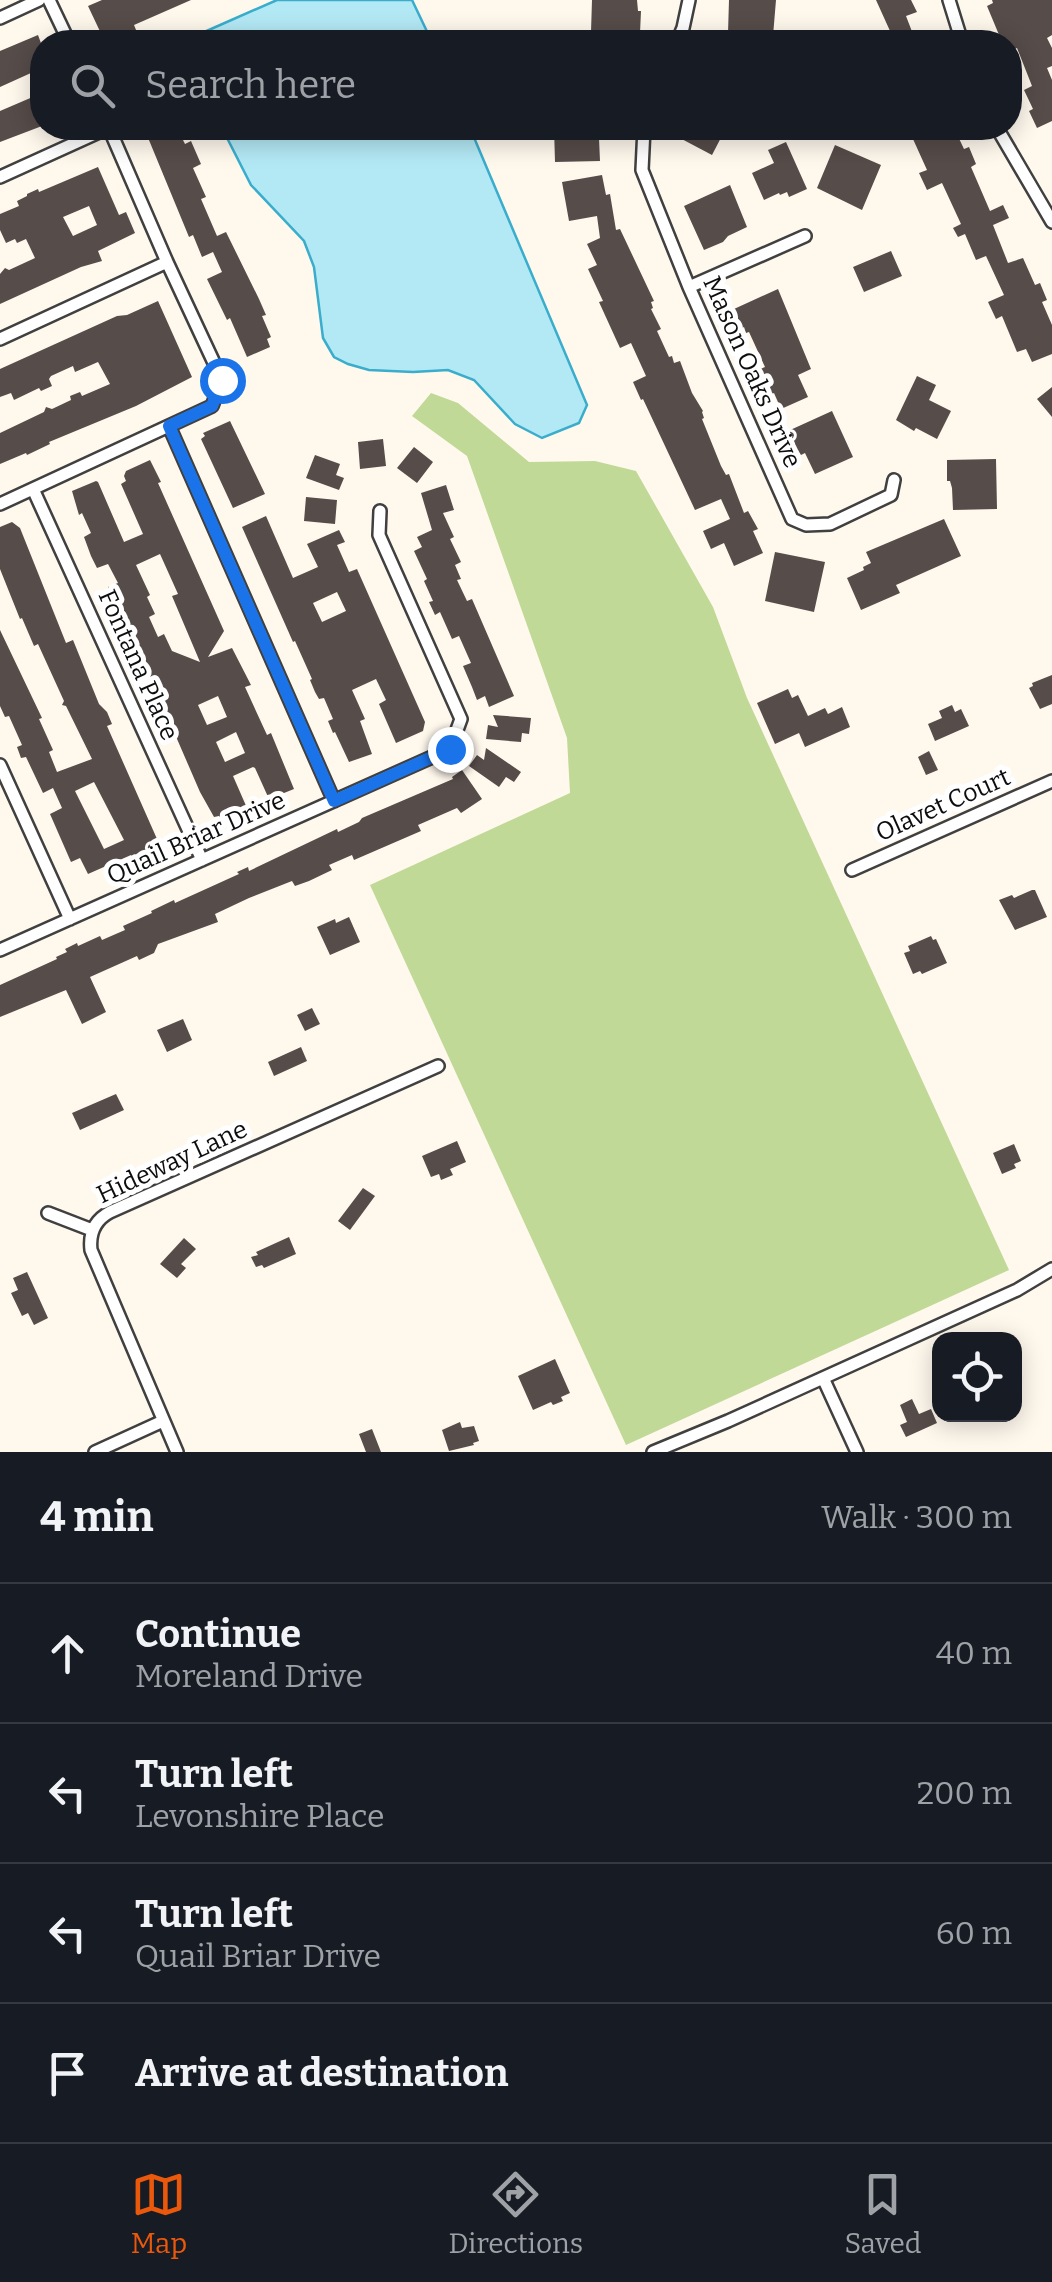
<!DOCTYPE html>
<html lang="en">
<head>
<meta charset="utf-8">
<style>
  body { margin:0; font-family:Bitter,serif; background:#20242c; color:#f1f3f6 }
  .controls { position:absolute; right:30px; bottom:30px; display:grid; overflow:hidden; border-radius:20px; box-shadow:0 5px 25px #0003 }
  .controls button { width:90px; height:90px; display:grid; place-items:center; padding:0; border:0; border-bottom:2px solid #363941; background:#171b24; color:#f1f3f6; font:50px sans-serif }
  .stop { position:absolute; width:30px; height:30px; margin:-22px; border:8px solid #1a73e8; border-radius:50%; background:#fff }
  .stop.end { background:#1a73e8; border-color:#fff; box-shadow:0 2px 10px #0008 }
  .list { margin:0; padding:0; list-style:none }
  h2 { display:flex; justify-content:space-between; align-items:center; height:130px; margin:0; padding:0 40px; font-size:42px }
  h2 small { font-size:32px; font-weight:400; color:#9ea1a6 }
  .list li { display:grid; grid-template-columns:65px 1fr auto; gap:30px; align-items:center; box-sizing:border-box; height:140px; padding:0 40px; border-top:2px solid #363941 }
  .list b { display:block; font-size:38px; white-space:nowrap }
  .list p { margin:0; font-size:32px; white-space:nowrap; color:#9ea1a6 }
  .list em { font-size:32px; font-style:normal; color:#9ea1a6 }
  .icon { flex:none; width:55px; height:55px; fill:none; stroke:currentColor; stroke-width:2; stroke-linecap:round; stroke-linejoin:round }
  .map { position:relative; flex:none; width:1052px; height:1452px; overflow:hidden }
  .search { position:absolute; background:#171b24; box-shadow:0 5px 25px #0003; left:30px; right:30px; top:30px; height:110px; display:flex; align-items:center; gap:25px; box-sizing:border-box; padding:0 35px; border-radius:40px; color:#9ea1a6; font-size:38px }
  .sheet { height:690px; background:#171b24 }
  nav { display:flex; justify-content:space-around; align-items:center; box-sizing:border-box; height:140px; border-top:2px solid #363941; background:#171b24; font-size:28px; color:#9ea1a6 }
  nav a { display:grid; justify-items:center; gap:5px }
  nav .on { color:#ea580c }
  .map>svg:first-child { display:block }
  .forest { fill:#c1d997 }
  .water { fill:#b3e9f5; stroke:#3aadcc; stroke-width:2.5 }
  .building { fill:#564c4a; fill-rule:evenodd }
  .lines { fill:none; stroke-linecap:round; stroke-linejoin:round }
  .minor-casing { stroke:#404040; stroke-width:16 }
  .minor { stroke:#fff; stroke-width:11 }
  .route { stroke:#1a73e8; stroke-width:12 }
  .labels { text-anchor:middle; dominant-baseline:central; stroke-width:10; stroke-linejoin:round; paint-order:stroke }
  .street-label { font-size:25px; fill:#0d0d0d; stroke:#fff }
</style>
</head>
<body>
<div class="map">
<svg width="1052" height="1452" viewBox="0 0 1052 1452">
  <rect width="100%" height="100%" fill="#fff8ed"/>
  <path class="forest" d="M431,393L458,403L529,462L595,461L636,471L713,607L747,698L1009,1270L626,1445L370,885L570,793L567,738L467,456L412,416Z"/>
  <path class="water" d="M277,0H412L432,42H200L202,33Z
    M222,128H470L587,405L579,423L542,438L515,424L474,380L448,370L413,372L369,370L348,364L334,357L323,338L314,267L304,241L251,185Z"/>
  <path class="building" d="M102,0H191L134,25L141,42H105L88,6Z
    M592,0H637L638,11H641L640,33L591,32Z
    M729,0H776L773,36L728,33Z
    M876,0H911L917,12L906,16L916,42H895Z
    M992,0H1052V35L1047,38L1052,48V66L1047,68L1052,80V121L1037,128L1029,111L1033,109L1024,90L1032,86L1017,48L1010,51V42H1002L987,6L993,3Z
    M38,35L42,46V68L0,87V51Z
    M42,93V126L0,142V111Z
    M144,128H177L185,144L191,141L201,164L193,168L206,197L201,199L217,236L226,232L259,299L266,315L262,316L271,337L267,339L270,347L247,357L230,318L227,320L207,279L222,272L213,252L202,257L193,235L189,237Z
    M554,128H602V138H599L600,161L555,162Z
    M680,128H726L712,155L676,136Z
    M908,128H954L964,149L969,147L976,164L971,167L990,211L1003,205L1009,218L993,225L1008,263L1023,258L1035,285L1040,283L1047,300L1042,302L1052,325V354L1032,362L1026,349L1017,352L1002,316L996,319L988,302L1004,295L986,256L976,260L965,234L958,237L953,228L961,224L942,183L927,190L919,173L927,170Z
    M786,142L807,189L789,197L787,192L780,195L779,193L764,200L752,173L774,163L768,150Z
    M835,145L881,165L862,210L817,188Z
    M98,167L119,215L126,212L135,233L98,251L102,261L81,267L0,304V274L5,268L9,270L35,258L26,239L17,243L15,239L6,243L0,230V214L19,206L17,201L27,196V194L38,189L39,192ZM89,206L97,225L73,236L63,217Z
    M602,175L606,195L610,194L616,230L620,229L654,301L651,302L653,308L651,309L661,329L657,331L669,357L672,356L674,363L680,361L692,393L703,411L702,412L704,418L702,419L721,466L726,475L729,474L744,513L748,511L758,529L753,531L763,553L734,566L724,543L711,549L703,531L730,519L721,499L695,510L643,399L641,400L633,382L646,376L631,343L620,348L599,302L603,301L588,269L597,265L587,244L600,238L597,216L569,221L562,182Z
    M730,185L747,227L728,236L723,242L704,250L684,206Z
    M891,251L902,276L864,292L853,267Z
    M778,289L811,369L798,375L808,397L781,409L774,393L772,394L769,388L764,390L758,370L765,367L749,332L746,333L744,327L742,328L734,309Z
    M158,301L192,377L136,406L49,442L50,444L27,455L26,453L0,464V433L44,412L46,407L52,409L71,400L70,396L80,392L82,396L110,384L98,362L75,372L73,366L51,376L49,379L52,386L41,391L39,388L14,400L11,393L0,397V369L117,316L127,315Z
    M917,376L936,385L929,400L951,411L937,439L916,428L914,431L896,420Z
    M1052,387V417L1037,399Z
    M832,411L853,457L815,474L805,453L801,455L798,450L796,451L788,431Z
    M230,421L265,494L233,508L201,439L205,436L203,433Z
    M383,439L386,466L360,469L358,442Z
    M414,447L433,462L417,483L397,468Z
    M315,455L340,464L336,475L344,478L339,490L306,478Z
    M996,459L997,509L953,510L952,488L950,481H947V460Z
    M150,460L161,482L158,483L224,631L208,657L232,648L251,685L245,687L267,735L271,733L294,789L269,799L255,768L253,767L233,776L247,808L220,820L219,816L214,817L200,792L174,732L172,733L167,720L143,658L133,639L131,640L120,617H122L108,587L118,583L108,564L97,568L91,556L84,537L91,533L82,513L79,515L72,491L96,481L98,482L124,542L143,534L121,484L126,481L124,476L126,471ZM160,554L178,594L172,596L200,662L172,651L164,634L158,637L149,617L155,614L147,597L150,595L136,565ZM218,696L227,717L207,725L198,705ZM236,732L245,753L225,762L216,742Z
    M446,485L454,510L443,513L454,537L450,539L461,562L455,565L461,579L457,580L467,601L472,599L514,696L489,707L485,696L477,700L472,687L463,666L471,663L459,636L452,639L440,612L435,615L429,602L433,601L424,581L427,579L414,551L422,547L417,537L432,530L421,493Z
    M306,497L337,500L335,524L304,521Z
    M266,516L293,578L318,567L307,544L339,530L345,542L337,545L349,572L357,569L425,722L423,731L396,743L379,704L386,700L376,679L352,690L365,719L360,721L372,754L349,762L335,732L333,733L328,721L333,719L324,698L319,699L315,692L310,680L312,679L295,641L293,642L242,527ZM337,592L346,611L322,622L313,603Z
    M944,519L961,556L896,585L900,593L861,610L847,578L864,570L863,567L871,563L866,552Z
    M12,522L20,528L66,643L73,640L99,704L107,712L112,724L107,726L161,848L133,860L131,855L88,874L80,858L71,862L50,814L62,808L53,788L43,793L26,757L21,758L17,747L22,745L9,716L5,717L0,706V630L42,718L39,719L53,750L49,752L57,772L92,759L66,706L62,705L64,701L38,644L34,646L22,618L20,619L0,569V527ZM94,782L124,840L104,849L75,791Z
    M775,552L825,562L814,612L765,601Z
    M1052,675V704L1040,709L1029,688L1033,686L1032,683Z
    M788,689L792,698L798,695L808,716L825,708L828,714L842,707L850,727L805,747L799,733L775,744L757,703Z
    M952,705L955,712L961,709L969,726L935,741L928,724L942,718L939,711Z
    M493,715L531,718L529,734L522,733L521,742L486,739L488,725L498,727Z
    M486,748L521,772L514,782L506,777L499,787L469,766L477,755L484,760Z
    M929,751L938,770L926,775L918,757Z
    M462,770L482,799L461,813L457,808L418,825L421,831L354,860L352,855L329,865L332,870L309,881L295,886L292,881L249,898L215,914L218,922L158,944L154,953L139,960L137,956L90,977L106,1012L82,1024L66,990L0,1017V985L57,959L56,957L67,952L65,949L77,943L78,946L100,936L102,940L125,930L123,926L152,913L151,911L174,900L175,903L239,874L237,872L248,867L249,871L337,829L338,832L359,822L362,818L453,779L452,777Z
    M1032,890H1035L1047,917L1015,930L999,900L1012,895L1014,898Z
    M349,917L360,942L330,955L317,927L335,919L336,923Z
    M931,936L933,940L936,939L947,963L922,974L920,971L913,974L904,953L910,951L908,946Z
    M312,1008L320,1024L305,1031L297,1015Z
    M183,1019L192,1040L167,1052L157,1030Z
    M301,1047L307,1061L274,1076L268,1062Z
    M116,1094L124,1110L80,1130L72,1113Z
    M457,1141L466,1162L450,1169L453,1175L441,1180L439,1174L431,1177L422,1156Z
    M1014,1144L1021,1161L1014,1164L1016,1168L1002,1174L993,1153Z
    M363,1188L375,1196L350,1230L338,1221Z
    M289,1237L296,1254L264,1268L262,1265L256,1267L251,1257L258,1255L256,1252Z
    M184,1238L196,1249L181,1264L186,1268L177,1278L160,1264Z
    M27,1272L48,1318L34,1325L28,1313L22,1316L11,1293L18,1290L13,1278Z
    M555,1359L570,1393L561,1397L563,1401L553,1405L551,1402L533,1410L518,1376Z
    M912,1399L919,1414L931,1409L937,1423L906,1437L900,1425L907,1422L900,1405Z
    M460,1422L462,1428L474,1426L479,1441L473,1443L474,1445L449,1451L442,1430Z
    M372,1429L381,1452H366L359,1434Z"/>
  <g class="lines">
    <g class="minor-casing">
      <path id="minor" d="M49,0L69,42
        M949,0L962,42
        M0,18L39,0
        M677,42L683,28L689,0
        M644,128L642,170L689,287L792,519L806,525L830,524L891,495L894,480
        M997,128L1052,222
        M0,177L108,128
        M689,287L805,236
        M0,339L167,262
        M169,426L334,801
        M33,489L202,860
        M0,504L212,406L222,380L167,262L109,128
        M0,765L70,919
        M852,870L1052,781
        M0,950L450,749L461,719L379,535L380,511
        M48,1213L92,1230
        M823,1378L857,1452
        M95,1452L163,1421
        M177,1452L91,1250C89,1233 95,1220 110,1212L438,1066
        M653,1452L728,1421L1017,1290L1052,1269"/>
    </g>
    <use href="#minor" class="minor"/>
  </g>
  <g class="lines">
    <path class="route" d="M222,380L212,406L169,426L334,801L450,749"/>
  </g>
  <g class="labels">
    <g class="street-label">
      <text transform="translate(752 372) rotate(66)">Mason Oaks Drive</text>
      <text transform="translate(138 665) rotate(66)">Fontana Place</text>
      <text transform="translate(943 805) rotate(-24)">Olavet Court</text>
      <text transform="translate(196 838) rotate(-24)">Quail Briar Drive</text>
      <text transform="translate(172 1162) rotate(-25)">Hideway Lane</text>
    </g>
  </g>
</svg>
<div class="controls">
<button><svg class="icon" aria-label="locate" viewBox="0 0 24 24"><circle cx="12" cy="12" r="6"/><path d="M12 2v4M12 18v4M2 12h4M18 12h4"/></svg></button>
</div>
<div class="stop" style="left:222px;top:380px"></div>
<div class="stop end" style="left:450px;top:749px"></div>
<div class="search"><svg class="icon" aria-label="search" viewBox="0 0 24 24"><circle cx="10" cy="10" r="6"/><path d="M15 15l6 6"/></svg>Search here</div>
</div>
<section class="sheet">
<h2>4 min<small>Walk · 300 m</small></h2>
<ul class="list">
<li><svg class="icon" aria-label="ahead" viewBox="0 0 24 24"><path d="M12 20V5M6 11l6-6 6 6"/></svg><div><b>Continue</b><p>Moreland Drive</p></div><em>40 m</em></li>
<li><svg class="icon" aria-label="left" viewBox="0 0 24 24"><path d="M17 20v-9H6M10 6l-5 5 5 5"/></svg><div><b>Turn left</b><p>Levonshire Place</p></div><em>200 m</em></li>
<li><svg class="icon" aria-label="left" viewBox="0 0 24 24"><path d="M17 20v-9H6M10 6l-5 5 5 5"/></svg><div><b>Turn left</b><p>Quail Briar Drive</p></div><em>60 m</em></li>
<li><svg class="icon" aria-label="arrive" viewBox="0 0 24 24"><path d="M6 21V4h12l-3 4 3 4H6"/></svg><div><b>Arrive at destination</b></div></li>
</ul>
</section>
<nav>
<a class="on"><svg class="icon" aria-label="map" viewBox="0 0 24 24"><path d="M3 6l6-2 6 2 6-2v14l-6 2-6-2-6 2zM9 4v14M15 6v14"/></svg>Map</a>
<a><svg class="icon" aria-label="directions" viewBox="0 0 24 24"><path d="M12 3l9 9-9 9-9-9zM9 14v-3h6M13 9l2 2-2 2"/></svg>Directions</a>
<a><svg class="icon" aria-label="saved" viewBox="0 0 24 24"><path d="M7 4h10v16l-5-4-5 4z"/></svg>Saved</a>
</nav>
</body>
</html>
